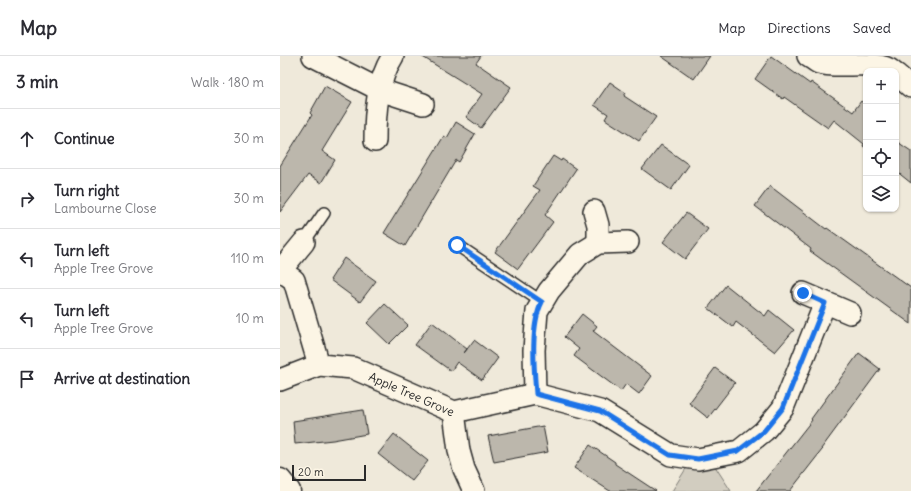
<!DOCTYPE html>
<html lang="en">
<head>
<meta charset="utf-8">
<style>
  body { margin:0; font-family:Delius,sans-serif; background:#f7f7f7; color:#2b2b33 }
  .controls { position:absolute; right:12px; top:12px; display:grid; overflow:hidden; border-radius:8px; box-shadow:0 1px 3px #0004 }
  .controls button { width:36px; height:36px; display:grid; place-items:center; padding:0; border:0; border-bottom:1px solid #e1e1e2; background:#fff; color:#2b2b33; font:20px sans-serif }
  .scale { position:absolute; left:12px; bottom:10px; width:74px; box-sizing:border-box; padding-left:4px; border:2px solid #2b2b2b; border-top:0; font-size:11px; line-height:14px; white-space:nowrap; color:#2b2b2b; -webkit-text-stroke:3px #fcf5e5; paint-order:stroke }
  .stop { position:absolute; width:12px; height:12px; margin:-9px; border:3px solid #1a73e8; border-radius:50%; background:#fff }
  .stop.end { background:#1a73e8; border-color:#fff; box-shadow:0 1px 4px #0008 }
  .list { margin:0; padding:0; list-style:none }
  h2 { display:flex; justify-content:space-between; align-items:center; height:52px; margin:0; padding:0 16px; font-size:17px }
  h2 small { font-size:13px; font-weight:400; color:#7c7c81 }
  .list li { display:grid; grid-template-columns:26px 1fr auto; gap:12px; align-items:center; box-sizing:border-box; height:60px; padding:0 16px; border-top:1px solid #e1e1e2 }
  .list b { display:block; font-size:15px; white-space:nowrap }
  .list p { margin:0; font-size:13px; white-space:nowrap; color:#7c7c81 }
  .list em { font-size:13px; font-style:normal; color:#7c7c81 }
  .icon { flex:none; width:22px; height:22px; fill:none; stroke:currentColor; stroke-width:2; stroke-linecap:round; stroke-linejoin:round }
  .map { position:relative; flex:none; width:631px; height:435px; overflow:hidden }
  header { display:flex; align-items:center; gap:24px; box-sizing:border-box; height:56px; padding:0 20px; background:#fff; border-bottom:1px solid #e1e1e2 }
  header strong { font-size:19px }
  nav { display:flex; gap:22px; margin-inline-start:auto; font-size:14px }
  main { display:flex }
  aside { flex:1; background:#fff }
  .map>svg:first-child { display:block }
  .green { fill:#d2cdc0; stroke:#7e7c76 }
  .building { fill:#bcb7ac; stroke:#2b2b2b }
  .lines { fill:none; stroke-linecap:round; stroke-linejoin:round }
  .lane-casing { stroke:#2b2b2b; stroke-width:14 }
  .street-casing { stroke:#2b2b2b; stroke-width:24 }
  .secondary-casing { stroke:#2b2b2b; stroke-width:25 }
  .lane { stroke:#fcf5e5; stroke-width:11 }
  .street { stroke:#fcf5e5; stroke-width:21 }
  .secondary { stroke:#fcf5e5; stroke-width:22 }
  .route { stroke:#1a73e8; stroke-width:5 }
  .labels { text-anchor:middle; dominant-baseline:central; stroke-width:3; stroke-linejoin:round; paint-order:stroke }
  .street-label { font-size:12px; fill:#2b2b2b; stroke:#fcf5e5 }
</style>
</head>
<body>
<header>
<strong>Map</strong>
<nav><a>Map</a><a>Directions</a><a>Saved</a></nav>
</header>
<main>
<aside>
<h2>3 min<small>Walk · 180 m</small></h2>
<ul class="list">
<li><svg class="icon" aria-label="ahead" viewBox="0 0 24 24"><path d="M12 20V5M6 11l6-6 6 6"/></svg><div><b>Continue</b></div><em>30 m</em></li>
<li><svg class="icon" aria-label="right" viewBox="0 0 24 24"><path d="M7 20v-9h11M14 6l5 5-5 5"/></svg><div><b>Turn right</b><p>Lambourne Close</p></div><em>30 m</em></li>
<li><svg class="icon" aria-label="left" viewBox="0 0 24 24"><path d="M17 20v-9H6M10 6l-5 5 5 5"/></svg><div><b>Turn left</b><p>Apple Tree Grove</p></div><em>110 m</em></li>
<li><svg class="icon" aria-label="left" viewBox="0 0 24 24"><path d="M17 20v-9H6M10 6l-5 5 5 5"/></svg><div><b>Turn left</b><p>Apple Tree Grove</p></div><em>10 m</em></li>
<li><svg class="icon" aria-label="arrive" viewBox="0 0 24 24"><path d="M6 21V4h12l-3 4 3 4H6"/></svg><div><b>Arrive at destination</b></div></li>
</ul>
</aside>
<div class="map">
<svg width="631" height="435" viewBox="0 0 631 435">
  <rect width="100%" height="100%" fill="#efe9da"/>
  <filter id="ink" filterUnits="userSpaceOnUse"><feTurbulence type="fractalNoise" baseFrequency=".025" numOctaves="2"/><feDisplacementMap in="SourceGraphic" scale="8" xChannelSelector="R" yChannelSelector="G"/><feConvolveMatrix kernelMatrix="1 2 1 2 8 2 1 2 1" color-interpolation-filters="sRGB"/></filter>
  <g filter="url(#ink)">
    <path class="green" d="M429,401L451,435H392L412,403Z"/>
    <path class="building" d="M141,0H201L196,7L231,31L201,72L186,61L202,38Z
      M381,0H430L414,23Z
      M491,0L530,28L531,26L573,56L581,45L586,49V92L583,90L584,88L554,64L548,72L504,41L503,43L475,23Z
      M330,26L346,37L344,40L376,61L359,85L325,63L328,58L314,49Z
      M45,30L72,46L42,95L55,104L41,127L28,119L0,156V110L32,59L30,57Z
      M176,66L195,78L179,106L176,104L125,190L104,177L164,80L167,82Z
      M616,85L631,95V127L616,115Z
      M381,89L409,109L391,134L362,113Z
      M273,100L281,105L282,103L296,113L265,159L273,166L238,213L215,196L260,134L253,130Z
      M490,130L546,173L547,172L631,232V268L530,195L531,193L475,150Z
      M406,157L428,173L405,203L383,186Z
      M64,202L96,225L80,246L50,224Z
      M446,229L485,260L489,254L514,274L495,296L456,266L453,271L428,252Z
      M105,248L128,269L109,288L87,267Z
      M302,258L317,270L313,275L372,320L359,338L346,328L341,335L294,300L299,293L284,281Z
      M152,266L187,293L184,297L194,284L218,302L202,324L177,306L171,315L135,289Z
      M579,297L600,313L541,393L542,394L510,435H476L532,364L531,363Z
      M435,312L455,327L428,362L409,347Z
      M83,354L87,378L53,384L15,388L13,365Z
      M263,370L268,396L214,406L208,380Z
      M114,378L148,405L132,425L98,398Z
      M310,389L335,406V408L376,435H330L294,412Z"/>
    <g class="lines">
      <g class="lane-casing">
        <path id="lane" d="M24,186L44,157
          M177,189L262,246"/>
      </g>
      <g class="street-casing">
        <g id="street">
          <path d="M33,0L100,34L143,48"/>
          <path d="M528,0C532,2 536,6 539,7C558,13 597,3 612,15"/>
          <path d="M616,18L631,31"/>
          <path d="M95,85C95,56 97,25 113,0"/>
          <path d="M314,155L318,169V187"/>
          <path d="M0,214L14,224L39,309"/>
          <path d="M1,214L24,186"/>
          <path d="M523,237L570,257"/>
          <path id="s1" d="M0,324L39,309L73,312L174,356L255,338L320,355L391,399L418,403L459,395L484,375L503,352L545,247"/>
          <path d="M255,338L254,294L257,255L269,235L300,198L318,187L348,186"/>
          <path d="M174,356L179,395L184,413L194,435"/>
        </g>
      </g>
      <g class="secondary-casing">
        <path id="secondary" d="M0,424L9,435"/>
      </g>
      <use href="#lane" class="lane"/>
      <use href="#street" class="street"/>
      <use href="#secondary" class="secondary"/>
    </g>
  </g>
  <g class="lines" filter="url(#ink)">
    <path class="route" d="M177,189L262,246C250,269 254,312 256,338L320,355L390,399L418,403L458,395L484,375L503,352L545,247L523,237"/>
  </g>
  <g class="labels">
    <g class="street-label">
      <text stroke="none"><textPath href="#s1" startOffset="140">Apple Tree Grove</textPath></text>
    </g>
  </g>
</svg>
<div class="controls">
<button>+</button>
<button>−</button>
<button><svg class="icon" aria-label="locate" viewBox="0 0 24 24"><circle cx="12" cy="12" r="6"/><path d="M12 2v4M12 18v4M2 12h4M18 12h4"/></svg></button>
<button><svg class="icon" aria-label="layers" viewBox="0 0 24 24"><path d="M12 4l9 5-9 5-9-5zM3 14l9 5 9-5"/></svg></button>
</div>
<div class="scale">20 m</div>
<div class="stop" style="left:177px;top:189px"></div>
<div class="stop end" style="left:523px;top:237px"></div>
</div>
</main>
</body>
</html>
